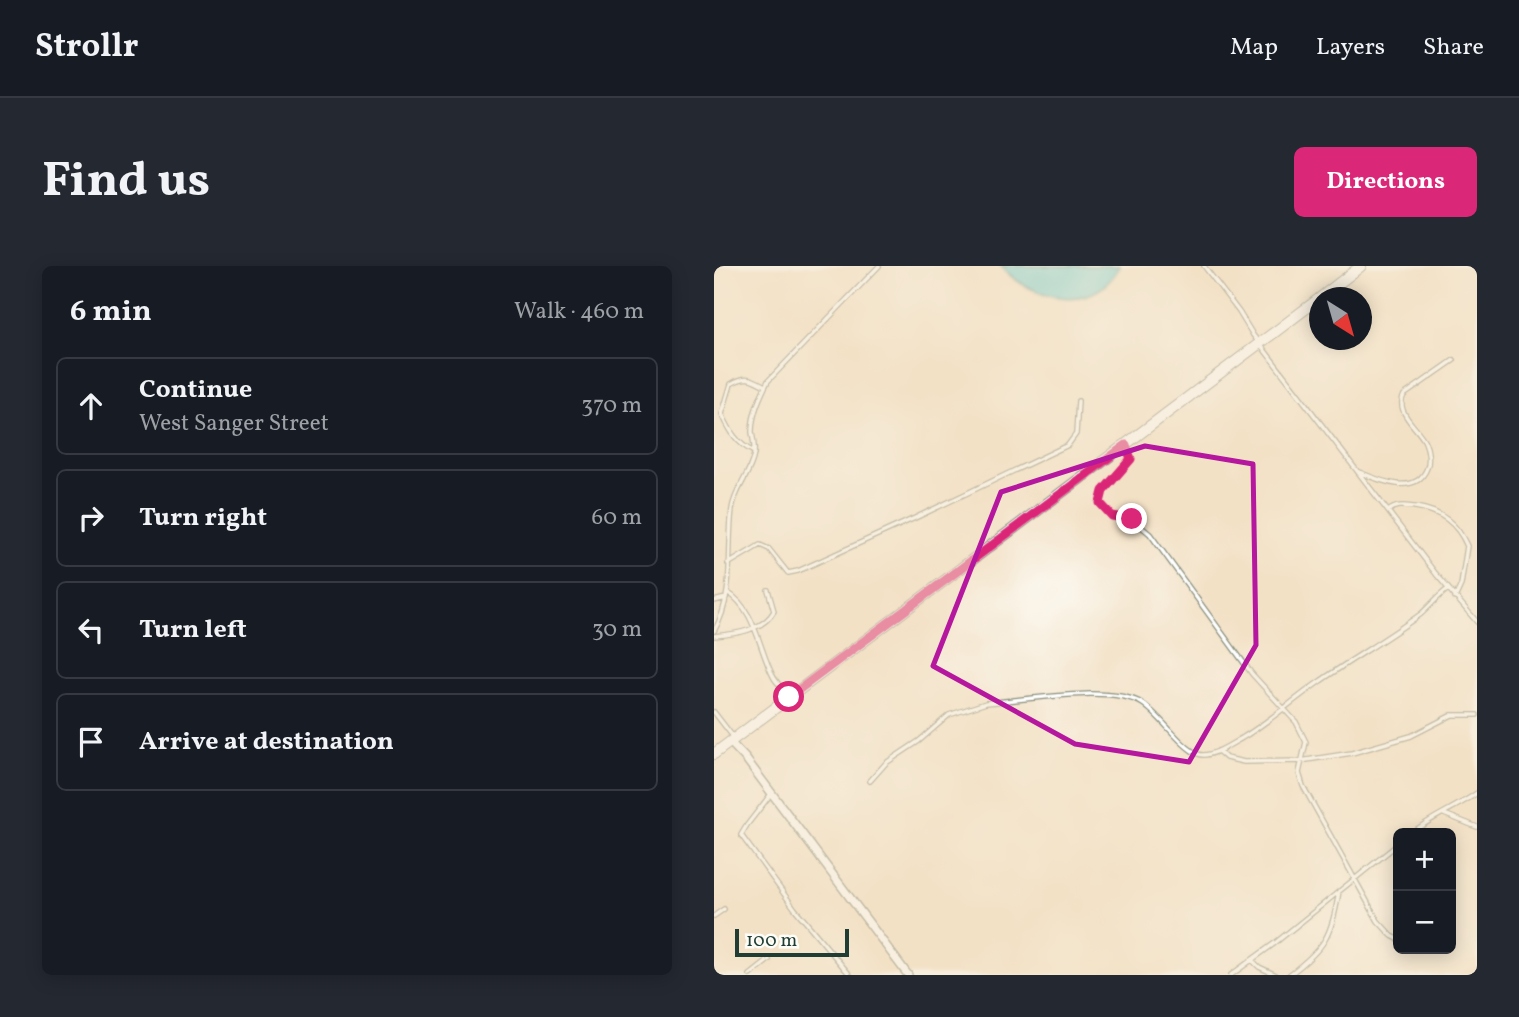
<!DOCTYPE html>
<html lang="en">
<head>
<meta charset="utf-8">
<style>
  body { margin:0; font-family:Vollkorn,serif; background:#242831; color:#f1f3f6 }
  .controls { position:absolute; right:21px; bottom:21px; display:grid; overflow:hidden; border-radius:10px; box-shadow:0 4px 18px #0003 }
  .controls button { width:63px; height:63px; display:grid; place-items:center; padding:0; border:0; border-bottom:2px solid #363941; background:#171b24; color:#f1f3f6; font:35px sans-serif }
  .compass { position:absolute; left:595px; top:21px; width:63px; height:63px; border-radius:50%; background:#171b24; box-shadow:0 4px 18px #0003; rotate:143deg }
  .scale { position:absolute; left:21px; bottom:18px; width:114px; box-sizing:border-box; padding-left:7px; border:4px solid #1f3d34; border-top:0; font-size:19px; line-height:24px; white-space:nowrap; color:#1f3d34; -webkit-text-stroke:5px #fdfcf7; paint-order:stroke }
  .stop { position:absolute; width:21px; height:21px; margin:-16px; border:5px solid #db2777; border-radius:50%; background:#fff }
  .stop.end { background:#db2777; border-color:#fff; box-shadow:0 2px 7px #0008 }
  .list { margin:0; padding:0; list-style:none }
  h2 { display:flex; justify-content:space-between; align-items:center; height:91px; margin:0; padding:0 28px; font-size:30px }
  h2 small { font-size:23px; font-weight:400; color:#9ea1a6 }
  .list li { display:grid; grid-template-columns:46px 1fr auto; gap:21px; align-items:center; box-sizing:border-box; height:98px; margin:0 14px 14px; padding:0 14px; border:2px solid #363941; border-radius:10px }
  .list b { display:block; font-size:26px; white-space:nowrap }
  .list p { margin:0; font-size:23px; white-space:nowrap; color:#9ea1a6 }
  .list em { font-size:23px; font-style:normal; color:#9ea1a6 }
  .icon { flex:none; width:38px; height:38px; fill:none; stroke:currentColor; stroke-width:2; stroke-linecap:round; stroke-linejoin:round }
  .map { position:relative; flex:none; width:763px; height:709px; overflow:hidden; border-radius:10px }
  header { display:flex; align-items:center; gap:42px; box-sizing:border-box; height:98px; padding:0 35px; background:#171b24; border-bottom:2px solid #363941 }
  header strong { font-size:33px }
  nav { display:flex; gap:38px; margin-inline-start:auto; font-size:24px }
  .intro { display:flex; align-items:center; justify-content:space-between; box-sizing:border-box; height:168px; padding:0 42px }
  h1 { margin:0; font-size:49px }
  .button { padding:18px 32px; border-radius:10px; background:#db2777; color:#fff; font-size:24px; font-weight:700 }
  main { display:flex; gap:42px; padding:0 42px }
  aside { flex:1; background:#171b24; border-radius:10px; box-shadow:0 4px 18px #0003 }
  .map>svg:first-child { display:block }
  .water { fill:#5dcbd1; stroke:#3e8482; stroke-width:2 }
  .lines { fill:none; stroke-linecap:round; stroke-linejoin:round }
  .lane-casing { stroke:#898f7d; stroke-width:6 }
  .street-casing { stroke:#898f7d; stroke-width:10 }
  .secondary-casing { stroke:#898f7d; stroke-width:12 }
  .lane { stroke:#fff; stroke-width:3.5 }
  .street { stroke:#fff; stroke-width:7 }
  .secondary { stroke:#fff; stroke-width:10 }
  .route { stroke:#db2777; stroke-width:9 }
  .marked { fill:none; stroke:#b5179e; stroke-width:5; stroke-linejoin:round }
</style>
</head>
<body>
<header>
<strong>Strollr</strong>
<nav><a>Map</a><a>Layers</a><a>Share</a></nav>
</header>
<div class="intro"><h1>Find us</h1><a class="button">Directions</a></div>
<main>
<aside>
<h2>6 min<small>Walk · 460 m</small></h2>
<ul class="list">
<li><svg class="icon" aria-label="ahead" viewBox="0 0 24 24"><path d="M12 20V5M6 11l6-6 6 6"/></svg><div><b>Continue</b><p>West Sanger Street</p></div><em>370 m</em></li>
<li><svg class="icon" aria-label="right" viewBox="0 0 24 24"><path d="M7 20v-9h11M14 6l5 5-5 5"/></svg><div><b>Turn right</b></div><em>60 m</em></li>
<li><svg class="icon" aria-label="left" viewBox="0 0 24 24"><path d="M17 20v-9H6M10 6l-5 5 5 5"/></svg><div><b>Turn left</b></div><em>30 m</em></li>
<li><svg class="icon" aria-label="arrive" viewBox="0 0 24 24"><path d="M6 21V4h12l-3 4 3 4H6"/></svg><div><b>Arrive at destination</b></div></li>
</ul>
</aside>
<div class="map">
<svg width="763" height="709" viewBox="0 0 763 709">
  <rect width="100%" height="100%" fill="#fdfcf7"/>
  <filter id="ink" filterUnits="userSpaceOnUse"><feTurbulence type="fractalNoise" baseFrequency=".0143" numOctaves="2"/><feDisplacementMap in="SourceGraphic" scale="14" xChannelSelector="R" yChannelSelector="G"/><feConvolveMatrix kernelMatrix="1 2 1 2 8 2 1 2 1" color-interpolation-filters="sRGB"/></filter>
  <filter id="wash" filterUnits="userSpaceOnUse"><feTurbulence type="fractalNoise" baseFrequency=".00686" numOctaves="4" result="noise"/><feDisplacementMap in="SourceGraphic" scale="28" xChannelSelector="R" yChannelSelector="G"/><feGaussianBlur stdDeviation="1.57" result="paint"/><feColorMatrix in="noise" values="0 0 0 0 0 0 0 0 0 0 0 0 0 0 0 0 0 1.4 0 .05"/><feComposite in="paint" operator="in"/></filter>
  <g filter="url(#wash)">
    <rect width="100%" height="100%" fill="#f3e1c6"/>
    <path class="water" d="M287,0H406C399,12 388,25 373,29C344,38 305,22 287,0Z"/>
  </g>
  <g filter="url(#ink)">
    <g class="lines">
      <g class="lane-casing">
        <path id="lane" d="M490,0L525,46L539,69L722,308L763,356
          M413,181L417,193L389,225L386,237L398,250L418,253L436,268L538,408L582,456L592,476L585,507L589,520L664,655L678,670L684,673
          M40,186C22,177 16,165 8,148L17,118C32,109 37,112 51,120
          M645,206C664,214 702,231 713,202C716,194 714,183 711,176C705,164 693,156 689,144C687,138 687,134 690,129L740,94
          M674,245C683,238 691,240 701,241C727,245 743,257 753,280L747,319L741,332
          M14,298L46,279L55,283L74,307L84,305L201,252L354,179L362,168L364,135
          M13,326C42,343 45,385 60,412C64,418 70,424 74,430
          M0,335L12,332
          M0,365C21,331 13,282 18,243C21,222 37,208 40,188C41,181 39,173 38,166C38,148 46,131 54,115L165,0
          M0,370C21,368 49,365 60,345L54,324
          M0,446L20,472
          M504,485L512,492L530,496L586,495L638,487L697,470L738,449H763
          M156,515L172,497L205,475L235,449L272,437C311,434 398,418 429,438C447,450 467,481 484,488C496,493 517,478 528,472C555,456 579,434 605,416C638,393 674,372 707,348C716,340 724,330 734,323
          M57,528L33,559L27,569L81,643L136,709
          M730,548L763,561
          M698,567C717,551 742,542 763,527
          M0,650L10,643
          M538,694L545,701L562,709
          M36,709L55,694
          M517,709L561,677L684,578
          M575,709C611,682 618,670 625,625"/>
      </g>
      <g class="street-casing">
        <path id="street" d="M16,476L32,493L194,709"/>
      </g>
      <g class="secondary-casing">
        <path id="secondary" d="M606,32L647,0
          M0,488L606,32"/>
      </g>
      <use href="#lane" class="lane"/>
      <use href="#street" class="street"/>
      <use href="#secondary" class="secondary"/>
    </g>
  </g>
  <g class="lines" filter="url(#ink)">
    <path class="route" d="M75,431L412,179L417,193L389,225L386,237L398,250L418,253"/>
  </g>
  <path d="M0 0H763V709H0ZM431,180L539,198L542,379L475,496L361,478L219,400L287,226Z" fill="#f3e1c6" fill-opacity=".55" fill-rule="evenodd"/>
  <path class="marked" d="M431,180L539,198L542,379L475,496L361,478L219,400L287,226Z"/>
</svg>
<div class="controls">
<button>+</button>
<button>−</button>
</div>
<svg class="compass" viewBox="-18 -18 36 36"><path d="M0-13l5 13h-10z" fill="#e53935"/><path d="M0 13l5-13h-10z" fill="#9ea1a6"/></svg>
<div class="scale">100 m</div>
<div class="stop" style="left:75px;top:431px"></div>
<div class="stop end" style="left:418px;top:253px"></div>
</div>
</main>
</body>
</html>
